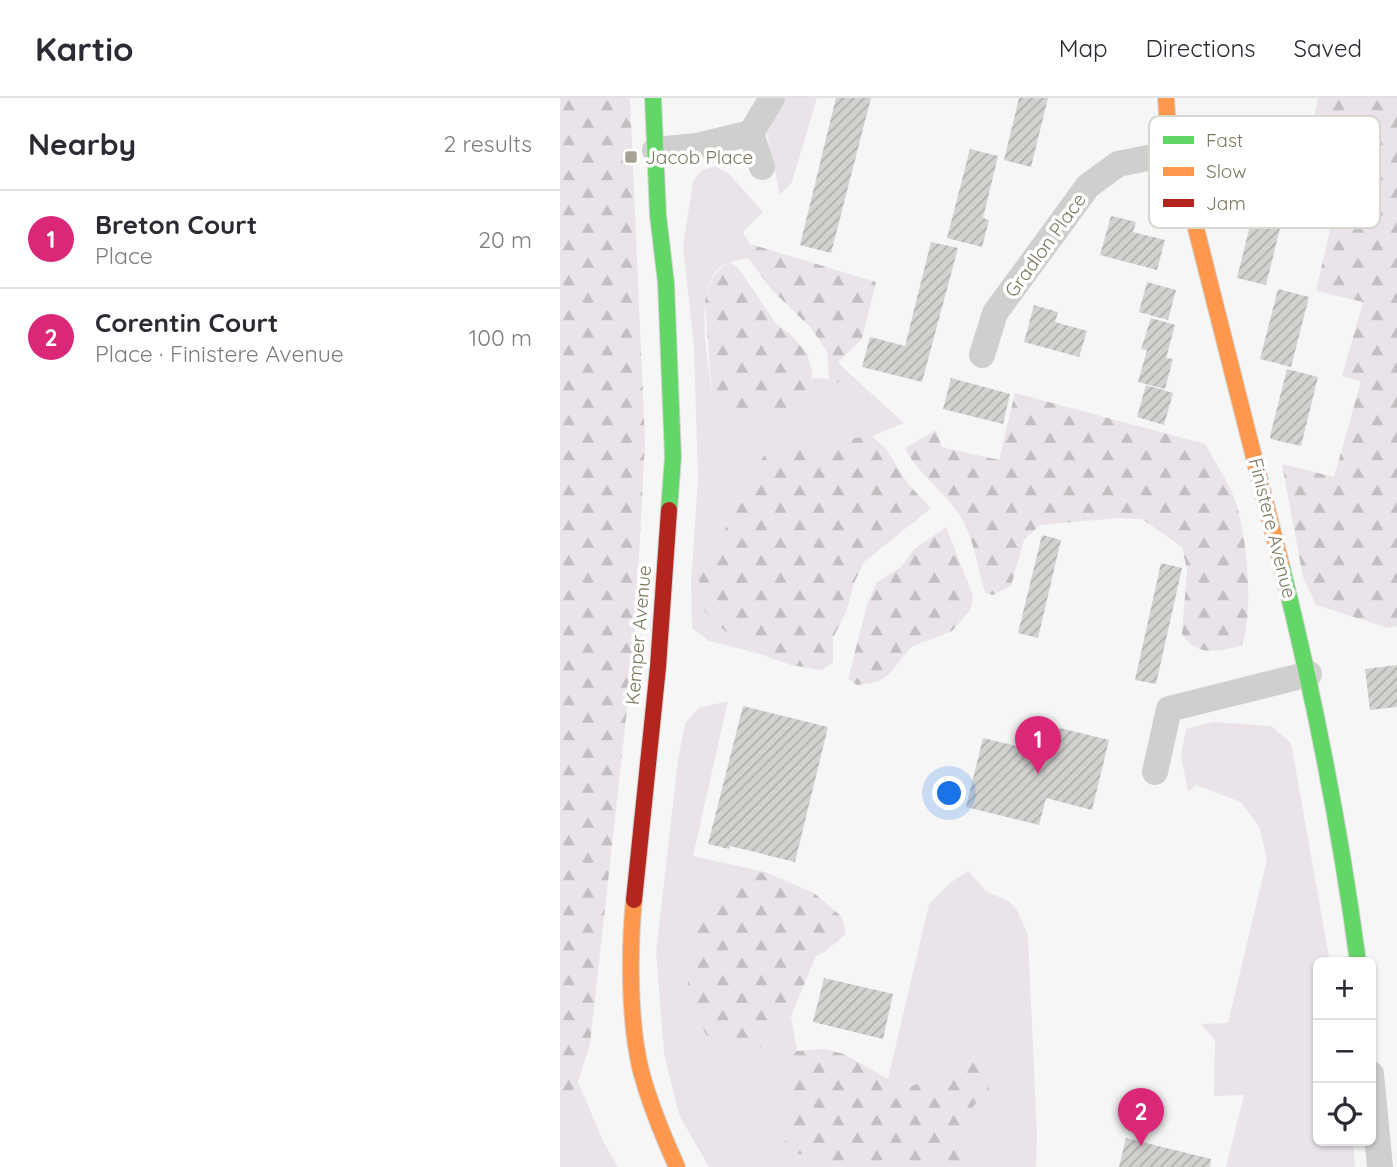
<!DOCTYPE html>
<html lang="en">
<head>
<meta charset="utf-8">
<style>
  body { margin:0; font-family:Quicksand,sans-serif; background:#f7f7f7; color:#2b2b33 }
  .controls { position:absolute; right:21px; bottom:21px; display:grid; overflow:hidden; border-radius:10px; box-shadow:0 2px 5px #0004 }
  .controls button { width:63px; height:63px; display:grid; place-items:center; padding:0; border:0; border-bottom:2px solid #e1e1e2; background:#fff; color:#2b2b33; font:35px sans-serif }
  .you { position:absolute; left:390px; top:696px; width:24px; height:24px; margin:-18px; border:5px solid #fff; border-radius:50%; background:#1a73e8; box-shadow:0 0 0 10px #1a73e833 }
  .badge { display:grid; place-items:center; width:46px; height:46px; border-radius:50%; background:#db2777; color:#fff; font-size:23px; font-weight:700 }
  .pin { position:absolute; translate:-50% -58px; filter:drop-shadow(0 2px 4px #0008) }
  .pin::after { content:''; position:absolute; top:37px; width:24px; height:21px; background:inherit; clip-path:polygon(0 0,100% 0,50% 100%) }
  .list { margin:0; padding:0; list-style:none }
  h2 { display:flex; justify-content:space-between; align-items:center; height:91px; margin:0; padding:0 28px; font-size:30px }
  h2 small { font-size:23px; font-weight:400; color:#7c7c81 }
  .list li { display:grid; grid-template-columns:46px 1fr auto; gap:21px; align-items:center; box-sizing:border-box; height:98px; padding:0 28px; border-top:2px solid #e1e1e2 }
  .list b { display:block; font-size:26px; white-space:nowrap }
  .list p { margin:0; font-size:23px; white-space:nowrap; color:#7c7c81 }
  .list em { font-size:23px; font-style:normal; color:#7c7c81 }
  .icon { flex:none; width:38px; height:38px; fill:none; stroke:currentColor; stroke-width:2; stroke-linecap:round; stroke-linejoin:round }
  .map { position:relative; flex:none; width:837px; height:1069px; overflow:hidden }
  header { display:flex; align-items:center; gap:42px; box-sizing:border-box; height:98px; padding:0 35px; background:#fff; border-bottom:2px solid #e1e1e2 }
  header strong { font-size:33px }
  nav { display:flex; gap:38px; margin-inline-start:auto; font-size:24px }
  main { display:flex }
  aside { flex:1; background:#fff }
  .map>svg:first-child { display:block }
  .green { fill:#eae4ea }
  .forest { fill:url(#forest-firs) }
  .building { fill:url(#building-hatch) }
  .lines { fill:none; stroke-linecap:round; stroke-linejoin:round }
  .fast-casing { stroke:#d3d3d2; stroke-width:18 }
  .slow-casing { stroke:#d3d3d2; stroke-width:18 }
  .jam-casing { stroke:#d3d3d2; stroke-width:18 }
  .street { stroke:#cfcfcd; stroke-width:26 }
  .fast { stroke:#63d668; stroke-width:16 }
  .slow { stroke:#ff974d; stroke-width:16 }
  .jam { stroke:#b3261e; stroke-width:16 }
  .poi-dot { fill:#a6a394; stroke:#fff; stroke-width:2.5 }
  .labels { text-anchor:middle; dominant-baseline:central; stroke-width:7; stroke-linejoin:round; paint-order:stroke }
  .poi-label { font-size:19px; fill:#7b775e; stroke:#fff; text-anchor:start }
  .street-label { font-size:19px; fill:#7b775e; stroke:#fff }
  .key { fill:#fff; stroke:#d7d6cf; stroke-width:2 }
  .key-label { font-size:19px; fill:#7b775e }
</style>
</head>
<body>
<header>
<strong>Kartio</strong>
<nav><a>Map</a><a>Directions</a><a>Saved</a></nav>
</header>
<main>
<aside>
<h2>Nearby<small>2 results</small></h2>
<ul class="list">
<li><span class="badge">1</span><div><b>Breton Court</b><p>Place</p></div><em>20 m</em></li>
<li><span class="badge">2</span><div><b>Corentin Court</b><p>Place · Finistere Avenue</p></div><em>100 m</em></li>
</ul>
</aside>
<div class="map">
<svg width="837" height="1069" viewBox="0 0 837 1069">
  <defs>
    <pattern id="forest-firs" width="22" height="20" patternUnits="userSpaceOnUse" patternTransform="scale(1.75)"><rect width="22" height="20" fill="#eae4ea"/><path d="M5 1l3.5 6h-7zM16 11l3.5 6h-7z" fill="#c3bec1"/></pattern>
    <pattern id="building-hatch" width="6" height="6" patternUnits="userSpaceOnUse" patternTransform="scale(1.75)"><rect width="6" height="6" fill="#d3d2d0"/><path d="M-1 1l2-2M0 6l6-6M5 7l2-2" fill="none" stroke="#b0afac"/></pattern>
  </defs>
  <rect width="100%" height="100%" fill="#f6f6f7"/>
  <path class="green" d="M224,0H257L232,84L220,97L205,27Z
    M156,68L170,77L203,114L183,134L190,146L188,160C178,162 164,164 157,172C134,198 149,265 152,298L160,307L251,291L252,280L269,281L277,285L291,277L344,325L312,338L283,341L247,349L178,409L164,434L137,471L166,534L197,555L149,543L132,530L131,485L138,381L134,250L123,148L133,83L142,72Z
    M168,603L133,758L205,774L180,778L200,950L231,918L237,953L226,960L232,998L223,1054L267,1058L278,1069H149L119,1017L104,955L96,854L118,662L125,625L139,610Z
    M653,624L711,628L731,645L770,864H758V1043H793L795,1069H666L684,997L654,998L655,942L641,926L668,925L707,761L699,729L681,704L636,687L628,694L621,657L626,631Z
    M408,773L426,793L450,804L457,812L468,837L477,1037L476,1069H404L401,1052L406,1016L429,992L398,963L372,982L344,990L328,981L369,806L390,785Z
    M18,984L44,1045L58,1069H0V1013Z"/>
  <path class="forest" d="M0,0H70L85,343L75,539L30,946L18,984L0,1013Z
    M758,0H837V528L828,530L756,507L743,479L722,366L774,379L801,283L782,278L803,204L756,193L779,92L740,85Z
    M190,146L316,184L302,241L278,264L291,277L277,285L269,281L267,254L252,231L211,191L188,160Z
    M169,164L180,172L216,226L230,236L247,255L252,273L251,291L242,305L208,316L176,313L160,307L152,298L145,204C148,186 154,173 169,164Z
    M455,295L645,346C655,364 672,389 677,408C687,443 694,513 682,547C660,554 636,559 622,536L627,472L622,449L582,421L559,420L480,427L464,442L451,488L433,497L425,495C419,474 415,448 405,427C391,397 359,379 345,350L376,332L382,349L439,362Z
    M312,338L327,352L348,386L371,410L304,464L294,485L287,512L273,540V564L262,572L231,567L197,555L166,534L145,514L137,471C151,452 165,433 176,412C186,394 191,375 204,358L283,341Z
    M386,429L413,498L411,511L392,533L351,549L329,576L318,584L297,587L288,581L307,507L317,484L341,469L354,451Z
    M205,774L254,795L282,819L286,836L266,853L256,858L231,918L200,950L171,947L146,937L127,891L131,857L142,816L180,778Z
    M264,951L284,956L344,990L372,982L398,963L422,959L429,992L406,1016L401,1052L404,1069H278L266,1058L223,1055L232,998L225,960L237,953Z"/>
  <path class="building" d="M276,0H311L271,155L240,147Z
    M459,0H488L471,69L444,62Z
    M410,51L438,58L423,120L429,122L422,149L387,140Z
    M702,79L731,86L706,187L677,180Z
    M551,118L576,124L573,134L605,142L597,172L540,157Z
    M371,144L398,150L362,284L302,269L310,239L345,248Z
    M587,184L616,192L608,222L579,214Z
    M718,191L749,199L731,269L700,261Z
    M474,207L498,214L495,224L527,233L519,259L464,244Z
    M591,220L615,227L606,260L613,261L605,291L578,284L587,252L581,251Z
    M727,271L758,279L741,348L711,341L710,338Z
    M391,280L450,296L443,326L383,311Z
    M586,287L613,295L604,327L577,319Z
    M482,437L501,442L478,540L458,535Z
    M601,465L622,470L596,586L575,582Z
    M837,567V609L810,612L805,571Z
    M183,608L268,629L235,764L170,748L169,751L148,746Z
    M475,624L549,642L532,712L486,700L479,727L406,709L423,640L469,651Z
    M264,880L333,896L323,941L253,924Z
    M566,1040L651,1061L650,1069H559Z"/>
  <g class="lines">
    <g class="fast-casing">
      <path id="fast" d="M93,0L98,117L106,185L113,359L109,412
        M721,466C754,597 780,730 798,864"/>
    </g>
    <g class="slow-casing">
      <path id="slow" d="M606,0L607,16L721,466
        M74,802C69,852 69,925 81,973C90,1007 103,1038 117,1069"/>
    </g>
    <g class="jam-casing">
      <path id="jam" d="M74,802L98,569L109,412"/>
    </g>
    <path class="street" d="M191,35L202,69
      M95,52L137,48L191,35L212,0
      M422,257L435,215L528,88L558,66L617,54
      M595,674L609,611L749,576
      M811,976L820,1069"/>
    <use href="#fast" class="fast"/>
    <use href="#slow" class="slow"/>
    <use href="#jam" class="jam"/>
  </g>
  <rect class="poi-dot" x="64" y="52" width="14" height="14" rx="3.5"/>
  <g class="labels">
    <g class="poi-label">
      <text x="85" y="59">Jacob Place</text>
    </g>
    <g class="street-label">
      <text transform="translate(485 147) rotate(-54)">Gradlon Place</text>
      <text transform="translate(713 430) rotate(76)">Finistere Avenue</text>
      <text transform="translate(78 537) rotate(-85)">Kemper Avenue</text>
    </g>
  </g>
  <rect x="589" y="18" width="231" height="112" rx="10" class="key"/>
  <rect x="603" y="38" width="31" height="8" fill="#63d668"/>
  <rect x="603" y="69" width="31" height="9" fill="#ff974d"/>
  <rect x="603" y="101" width="31" height="8" fill="#b3261e"/>
  <g class="key-label">
    <text x="646" y="49">Fast</text>
    <text x="646" y="80">Slow</text>
    <text x="646" y="112">Jam</text>
  </g>
</svg>
<div class="controls">
<button>+</button>
<button>−</button>
<button><svg class="icon" aria-label="locate" viewBox="0 0 24 24"><circle cx="12" cy="12" r="6"/><path d="M12 2v4M12 18v4M2 12h4M18 12h4"/></svg></button>
</div>
<div class="you"></div>
<div class="pin badge" style="left:478px;top:676px">1</div>
<div class="pin badge" style="left:581px;top:1048px">2</div>
</div>
</main>
</body>
</html>
